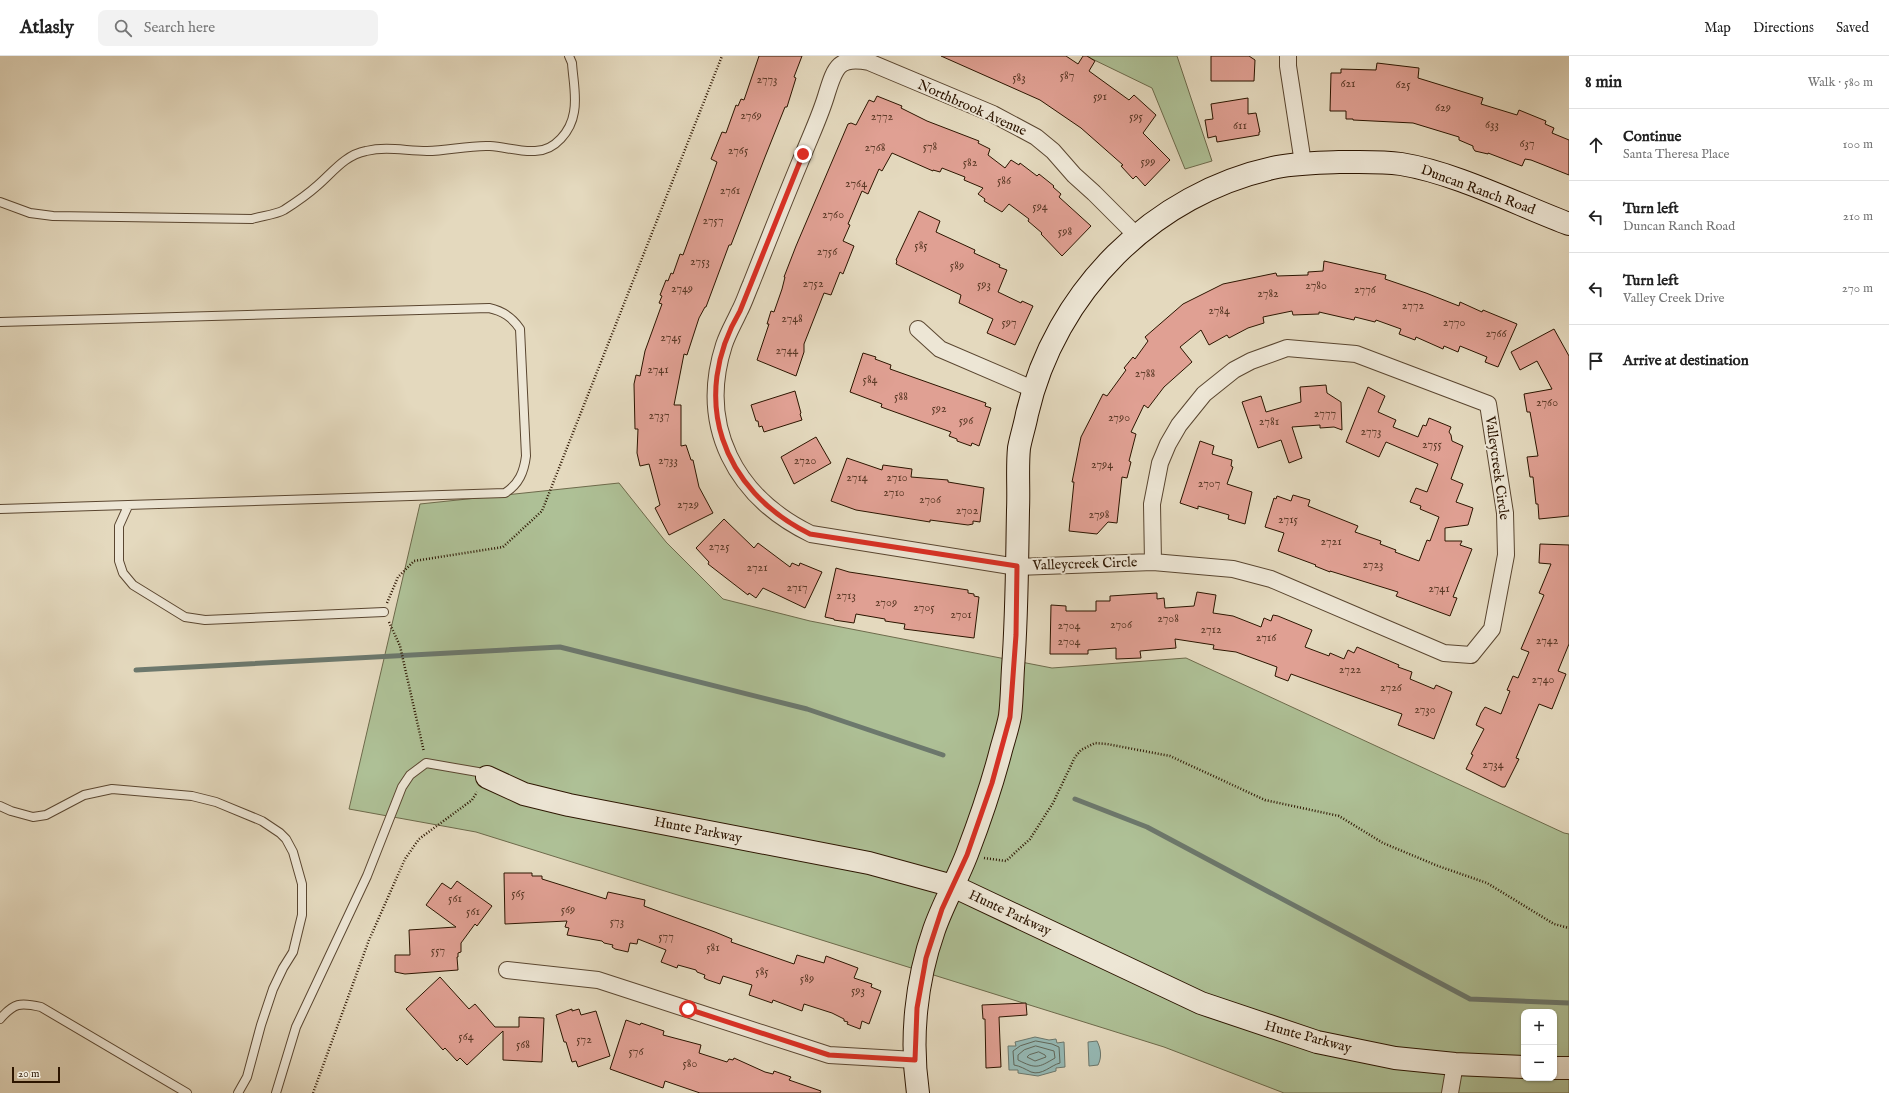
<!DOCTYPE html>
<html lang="en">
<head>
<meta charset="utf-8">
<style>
  body { margin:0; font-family:"IM FELL English",serif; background:#f2f2f2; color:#222 }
  .controls { position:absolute; right:12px; bottom:12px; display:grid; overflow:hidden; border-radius:8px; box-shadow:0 1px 3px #0004 }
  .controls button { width:36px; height:36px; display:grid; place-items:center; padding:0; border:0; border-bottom:1px solid #e0e0e0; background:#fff; color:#222; font:20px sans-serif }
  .scale { position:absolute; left:12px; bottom:10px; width:48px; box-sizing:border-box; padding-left:4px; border:2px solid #2c1500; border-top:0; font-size:11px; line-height:14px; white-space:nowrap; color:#2c1500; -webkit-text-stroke:3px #ede6d5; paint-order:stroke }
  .stop { position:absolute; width:12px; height:12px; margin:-9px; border:3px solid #d93025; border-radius:50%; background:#fff }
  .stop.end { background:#d93025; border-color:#fff; box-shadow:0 1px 4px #0008 }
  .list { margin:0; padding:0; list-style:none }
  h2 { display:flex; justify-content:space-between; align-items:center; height:52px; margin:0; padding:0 16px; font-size:17px }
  h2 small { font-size:13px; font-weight:400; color:#767676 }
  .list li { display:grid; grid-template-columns:26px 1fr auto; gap:12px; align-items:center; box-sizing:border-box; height:72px; padding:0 16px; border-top:1px solid #e0e0e0 }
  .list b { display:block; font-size:15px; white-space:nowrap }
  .list p { margin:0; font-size:13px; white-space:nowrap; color:#767676 }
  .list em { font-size:13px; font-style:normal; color:#767676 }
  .icon { flex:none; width:22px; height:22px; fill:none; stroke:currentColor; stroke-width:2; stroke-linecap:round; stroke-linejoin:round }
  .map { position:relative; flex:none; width:1569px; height:1037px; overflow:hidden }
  header { display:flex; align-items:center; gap:24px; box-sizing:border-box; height:56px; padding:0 20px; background:#fff; border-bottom:1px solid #e0e0e0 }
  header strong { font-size:19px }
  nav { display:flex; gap:22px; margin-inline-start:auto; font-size:14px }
  .search { width:280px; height:36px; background:#f2f2f2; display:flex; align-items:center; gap:10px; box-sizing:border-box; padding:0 14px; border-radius:8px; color:#767676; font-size:15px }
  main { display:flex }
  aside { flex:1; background:#fff }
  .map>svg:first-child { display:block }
  .green { fill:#aec096; stroke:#6d6a4b; fill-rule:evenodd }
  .water { fill:#96bab6; stroke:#6c786d }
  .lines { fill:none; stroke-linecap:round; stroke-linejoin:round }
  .shore { stroke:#61685b; stroke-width:1 }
  .stream { stroke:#6c786d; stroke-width:5 }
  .building { fill:#e0a093; stroke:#2c1500 }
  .lane-casing { stroke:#5a4630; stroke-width:10 }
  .street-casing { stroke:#5a4630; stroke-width:18 }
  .secondary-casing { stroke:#2c1500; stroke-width:24 }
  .path { stroke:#2c1500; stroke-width:2.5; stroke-dasharray:1 2; stroke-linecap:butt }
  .lane { stroke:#ede6d5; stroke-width:8 }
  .street { stroke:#ede6d5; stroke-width:16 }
  .secondary { stroke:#ede6d5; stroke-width:22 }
  .route { stroke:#d93025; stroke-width:5 }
  .labels { text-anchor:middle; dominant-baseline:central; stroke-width:4; stroke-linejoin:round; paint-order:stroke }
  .number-label { font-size:12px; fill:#593825 }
  .street-label { font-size:14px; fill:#2c1500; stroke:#ede6d5 }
</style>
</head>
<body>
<header>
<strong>Atlasly</strong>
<div class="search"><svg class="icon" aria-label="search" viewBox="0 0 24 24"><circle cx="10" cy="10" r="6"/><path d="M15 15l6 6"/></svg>Search here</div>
<nav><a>Map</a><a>Directions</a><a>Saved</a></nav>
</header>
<main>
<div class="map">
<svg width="1569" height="1037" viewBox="0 0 1569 1037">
  <rect width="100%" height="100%" fill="#e4d9be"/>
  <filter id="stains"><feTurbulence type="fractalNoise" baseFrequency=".005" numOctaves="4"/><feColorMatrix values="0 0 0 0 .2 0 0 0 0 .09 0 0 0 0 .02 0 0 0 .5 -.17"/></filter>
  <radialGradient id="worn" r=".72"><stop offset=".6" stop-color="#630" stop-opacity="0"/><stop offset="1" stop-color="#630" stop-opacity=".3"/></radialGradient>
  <path class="green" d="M1086,0H1177L1212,105L1185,113L1152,32Z
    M619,427L666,486L723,543L810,565L1052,612L1186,602L1564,777L1569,778V1037H1284L1164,991L476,776L349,753L420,448ZM1524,956H1554V1022H1524Z"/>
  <path class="water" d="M1035,981L1049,984L1056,983L1057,987L1064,986L1065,1011L1056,1012V1015L1038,1020L1018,1017V1014H1009L1008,990H1016L1015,986Z
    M1097,985C1101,993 1102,1001 1098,1009L1089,1010L1088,986Z"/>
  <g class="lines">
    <path class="shore" d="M1036,985L1052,988L1059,991L1060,1007C1051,1009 1042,1020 1031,1016C1025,1013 1020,1010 1014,1009L1013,995L1020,990Z
      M1036,990L1054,995L1055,1002C1038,1012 1036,1013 1018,1004V999L1024,994Z
      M1039,996L1045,999L1046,1001L1035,1005L1027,1001L1029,999Z"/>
    <path class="stream" d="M136,614L560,591L807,653L943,699
      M1075,743L1147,771L1470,943L1569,947"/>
  </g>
  <path class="building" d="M759,0H802L794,21L796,22L787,51H785L765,101L731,189H729L706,251H705L699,262L687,299L684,298L674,349H681V390L686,389L691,404H693L699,431L713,457L669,479L655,452L660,449L649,408L640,410L637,397L638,373H635L634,328L636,319L640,320L645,295L662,248L659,247L662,240L660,239L666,224L668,225L671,217L673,218L680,198L683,199L711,123L717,106L711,103L722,76L726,77L736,49L738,50L741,43L744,44Z
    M941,0H1066L1078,8L1083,0H1087L1095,5L1089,15L1129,44L1134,39L1156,59L1143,77L1170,104L1145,130L1136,120L1133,123L1121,110L1123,109L1081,72L1040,44Z
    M1211,0H1249L1255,4L1254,25H1211Z
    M1377,7L1419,12L1418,22L1483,42L1481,48L1517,59L1519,54L1546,65L1545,68L1554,72L1552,77L1569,84V119L1531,104L1525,103L1522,110L1488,97V98L1475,95L1473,92V90L1459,84V81L1413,67L1353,64V63H1346V55H1330L1331,17H1341V13L1376,14Z
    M877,40L902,50L901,52L927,65L979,85L978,87L990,93L988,99L1005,112L1011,104L1019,109L1020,107L1037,120L1039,118L1054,130L1053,131L1061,138L1059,141L1091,170L1062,200L1041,178L1042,177L1028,165L1029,163L1009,148L1002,156L984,145L985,143L978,138L983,132L964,124L965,121L942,112L940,116L933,114V115L892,97L882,115L879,113L868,138L862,135L848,168L850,169L843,185L854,190L843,218L840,216L831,239L824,237L804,288V296L796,320L757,304L769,268H767L771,255L774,256L782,233L785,221H784L796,190L848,68L851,67L856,69L869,44L874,46Z
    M1248,42V58L1256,57L1260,76H1259V79L1217,86L1216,80L1208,82L1205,64L1213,63L1211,48Z
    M919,155L940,165L936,176L975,194L974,197L1000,209L999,211L1007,214L998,236L1021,247L1022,245L1033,250L1015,289L987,277L993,263L959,247L961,239L896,208L897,205L896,204Z
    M1324,205L1386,219L1385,223L1426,237L1459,250L1460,246L1482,256L1483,254L1517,268L1498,311L1485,306L1487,301L1460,290L1458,296L1444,290L1443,293L1416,281L1415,284L1399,278L1401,273L1376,264L1375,266L1355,261L1354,264L1319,256V258L1293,259L1292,255L1263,261L1264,267L1248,272L1229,282L1227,279L1209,289L1201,274L1180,291L1192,306L1164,331L1148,352L1144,349L1131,376L1136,378L1129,405L1131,406L1127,422L1122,421L1117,467L1108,466L1097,478L1069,475L1074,426H1072L1081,381L1103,338L1107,340L1126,314L1124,312L1133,301L1135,303L1148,285L1145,281L1183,248L1223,228L1276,217L1277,220L1308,219V216L1323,215Z
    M1554,273L1569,300V460L1539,463L1538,448H1536L1533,421H1530L1527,401L1538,400L1530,356H1527L1524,338L1552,333L1537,305L1520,314L1511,296Z
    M863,297L876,301L875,303L891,309L890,313L986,347L985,350L991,352L979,390L972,387L971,390L957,385V383L949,380L951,376L881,351L882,348L850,336Z
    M1326,329L1327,337L1341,346L1342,374L1334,371L1320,372V369L1292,371L1302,402L1289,407L1281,384L1258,392L1242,346L1261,340L1266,356L1301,346L1300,331Z
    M1368,331L1385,340L1378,356L1396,364L1393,371L1418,381L1423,369L1426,370L1429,362L1451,371L1449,376L1451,379L1452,385L1463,390L1451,423L1463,428L1456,446L1473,452L1468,469L1445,472V485H1462L1460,489L1472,493L1453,541L1457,542L1450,560L1396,540L1398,536L1330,515V516L1315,510L1316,509L1278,495L1284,477L1265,471L1274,442L1276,443L1277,440L1291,445L1293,439L1310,444L1308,450L1358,470L1355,476L1381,485L1380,488L1396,494L1395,496L1419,505L1427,484L1430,485L1439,461L1420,453L1421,450L1410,446L1416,432L1427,436L1438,408L1386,386L1379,401L1346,386Z
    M795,335L801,357L800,358L802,364L764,376L762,370L759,371L758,365H756L751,349Z
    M816,381L831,407L794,428L781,401Z
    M1200,385L1214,390L1212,398L1232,404L1231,410L1233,411L1227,428L1252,436L1245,468L1228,463L1229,459L1198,450V453L1180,447Z
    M847,402L882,414L883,409L912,413L911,421L948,424V426L984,432L980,466L973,465V468L968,469L930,464V466L856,454L831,445Z
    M724,463L754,492L758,487L790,511L792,507L799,510L800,507L822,516L805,552L763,532L756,542L749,537L748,539L708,508L709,506L696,492Z
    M1540,488L1569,489V588L1558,615L1566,618L1552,653L1539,648L1516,702L1519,703L1505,731H1502L1466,713L1473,699L1471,698L1484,673L1476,669L1481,657L1485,651L1501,658L1510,635L1507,634L1513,620L1518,622L1529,596L1521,593L1544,539L1539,537L1551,508L1539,507Z
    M836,512L849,516L968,534V537L974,538V540L979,541L974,582L904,573L905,568L885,565V563L856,558L854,567L834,564V563L825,561Z
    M1197,536L1216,539L1213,557L1233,560L1261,571L1264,562L1271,565L1273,559L1278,560L1312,574L1305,591L1329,600L1330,597L1344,603L1348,594L1354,597L1357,591L1399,609L1398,611L1412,616L1410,623L1434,633L1436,629L1452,636L1434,683L1398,669L1402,658L1291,618L1288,625L1275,620L1277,611L1236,596L1213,593L1214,589L1175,583L1176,592L1140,595L1141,602L1116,603V592L1088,594V598H1050L1051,549L1066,550V555H1096V545H1110V540L1157,537V543L1164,542L1165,552L1194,550Z
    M504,817H532V820H542V823L606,843L608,836L645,844L644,850L715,876L732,883L731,886L794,908L797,899L824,907L826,900L858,912L854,922L872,928L871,931L881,935L869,968L862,965L860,973L847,968L848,966L844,965V963L832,957L804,948L802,955L773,944L772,947L749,939L752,929L723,920L720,928L708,924L704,922L705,919L697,916L696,914L678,909L677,912L661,906L666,894L638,883L637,888L630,887L628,896L615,893L612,891L613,889L604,887L602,885L567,879L569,872L565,871L567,865L505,868Z
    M457,825L492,850L477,870L475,868L461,887V896L458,897V901H457L458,914L405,918L395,916V899H410L409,874L456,871L426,849L442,827L451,833Z
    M440,921L469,953L475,948L495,971H519V961L544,962L542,1006L503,1004V975L467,1009L460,1002L457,1005L445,992L443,994L406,953Z
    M1026,947L1027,959L999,961L1001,1011L986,1012L985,963H983L982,949Z
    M572,953V955L579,953L581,959L596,955L610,1000L578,1011L576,1005L572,1006L566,986H564L556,959Z
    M626,964L640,969L641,967L664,975L663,979L701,989L699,997L727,1006L729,1003L733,1004L734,1002L765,1016L773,1018L774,1015L791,1021L789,1024L821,1035L820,1037H700L665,1025L663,1032L610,1013Z"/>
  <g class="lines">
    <g class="lane-casing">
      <path id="lane" d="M0,146L30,157L53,160L252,163C261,160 275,159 284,154C295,147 308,138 318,129C333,116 345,99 366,95C387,90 406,95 427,95C448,95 468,89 490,90C505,91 520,96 535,95C555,95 571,75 574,56C577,41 573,23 572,7L569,0
        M0,266L489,252C503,255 512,261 520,273L526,400C524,416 519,428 505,437L0,453
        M128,450L119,470V505L123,517L133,529L185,561L205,564L384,556
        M0,750L11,755L33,761L46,759L84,739L112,733L192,740L216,746L262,765L280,777L286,783L293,796L302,828V859L293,896L283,912L273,933L261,969L247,1021L238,1037
        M0,963C14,947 20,946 41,951L187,1037
        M276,1037L296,971L367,820L402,731L410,719L426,707L478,716L486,721"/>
    </g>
    <g class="street-casing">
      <path id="street" d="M1288,0V10L1303,107
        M1136,179L1094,137L1074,119L1053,95L1036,81L993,58L869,6C839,0 835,11 827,37C821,58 811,79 803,99C785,142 768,185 751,228C747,237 744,247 739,256C734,267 728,277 724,289C698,370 735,441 811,478L1017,511L1153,506L1233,513L1271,523L1444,597L1471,599L1492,573L1506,499L1505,457L1488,348L1356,298L1287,292L1251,305L1234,314L1204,338L1179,369L1168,388L1160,407L1152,448L1153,506
        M918,273L940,293L1033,333
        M507,914L598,924L829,999L915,1004
        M1450,1037L1455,1008"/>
    </g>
    <g class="secondary-casing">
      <path id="secondary" d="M487,721L524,738L569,749L869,807L953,830L1201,947L1317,986L1395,1002L1455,1008L1524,1011
        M1554,1012H1569
        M918,1037C910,983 916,925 934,874C943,848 957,824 967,798C980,764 992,729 1001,694C1004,683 1008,671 1010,660C1012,645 1012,628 1013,612C1017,560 1017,507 1018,454C1019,434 1017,412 1019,392C1021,381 1025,369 1027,358C1055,236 1153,137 1277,111C1298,107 1318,107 1339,106C1359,106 1381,105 1401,108C1456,117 1516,148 1569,168"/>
    </g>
    <path class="path" d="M387,547L398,521L414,505L503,491L542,455L722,0
      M389,566L400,590L424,696
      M984,802L1006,805L1030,783L1053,747L1075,701L1081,694L1095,687L1107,688L1170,700L1265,744L1339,760L1383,787L1438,810L1487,827L1554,868L1569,872
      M313,1037L369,884L405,803L419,783L472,744L477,736"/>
    <use href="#lane" class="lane"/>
    <use href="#street" class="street"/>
    <use href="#secondary" class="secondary"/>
  </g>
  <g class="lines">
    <path class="route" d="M688,953L829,999L915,1004L917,952L926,902L942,853L967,799L992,727L1010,661L1016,579L1017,510L810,478C721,434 689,342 740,255L803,98"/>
  </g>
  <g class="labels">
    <g class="number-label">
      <text x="1067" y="19">587</text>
      <text x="1019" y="21">583</text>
      <text x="767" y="23">2773</text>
      <text x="1348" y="27">621</text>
      <text x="1403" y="28">625</text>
      <text x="1100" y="40">591</text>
      <text x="1443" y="51">629</text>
      <text x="751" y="59">2769</text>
      <text x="882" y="60">2772</text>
      <text x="1136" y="60">595</text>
      <text x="1492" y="68">633</text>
      <text x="1240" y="69">611</text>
      <text x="1527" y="87">637</text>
      <text x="930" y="90">578</text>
      <text x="875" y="91">2768</text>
      <text x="738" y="94">2765</text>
      <text x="1148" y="105">599</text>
      <text x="970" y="106">582</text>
      <text x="1004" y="124">586</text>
      <text x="856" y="127">2764</text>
      <text x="730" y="134">2761</text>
      <text x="1040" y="150">594</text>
      <text x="833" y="158">2760</text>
      <text x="713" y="164">2757</text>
      <text x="1065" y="175">598</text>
      <text x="921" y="189">585</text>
      <text x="827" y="195">2756</text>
      <text x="700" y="205">2753</text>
      <text x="957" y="209">589</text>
      <text x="813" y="227">2752</text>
      <text x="984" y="228">593</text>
      <text x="1316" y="229">2780</text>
      <text x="682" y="232">2749</text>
      <text x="1365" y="233">2776</text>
      <text x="1268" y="237">2782</text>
      <text x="1413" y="249">2772</text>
      <text x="1219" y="254">2784</text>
      <text x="792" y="262">2748</text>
      <text x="1009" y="266">597</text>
      <text x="1454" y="266">2770</text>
      <text x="1496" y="277">2766</text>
      <text x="671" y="281">2745</text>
      <text x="787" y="294">2744</text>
      <text x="658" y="313">2741</text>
      <text x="1145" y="317">2788</text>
      <text x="870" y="323">584</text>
      <text x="901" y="340">588</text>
      <text x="1547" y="346">2760</text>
      <text x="939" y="352">592</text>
      <text x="1325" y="357">2777</text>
      <text x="659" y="359">2737</text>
      <text x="1119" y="361">2790</text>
      <text x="966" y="364">596</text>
      <text x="1269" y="365">2781</text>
      <text x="1371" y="375">2773</text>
      <text x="1432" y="388">2755</text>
      <text x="668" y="404">2733</text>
      <text x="805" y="404">2720</text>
      <text x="1102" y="408">2794</text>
      <text x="857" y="421">2714</text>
      <text x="897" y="421">2710</text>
      <text x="1209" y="427">2707</text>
      <text x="894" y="436">2710</text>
      <text x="930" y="443">2706</text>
      <text x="688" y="448">2729</text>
      <text x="967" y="454">2702</text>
      <text x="1099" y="458">2798</text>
      <text x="1288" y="463">2715</text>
      <text x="1331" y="485">2721</text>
      <text x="719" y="490">2725</text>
      <text x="1373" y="508">2723</text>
      <text x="757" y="511">2721</text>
      <text x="797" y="531">2717</text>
      <text x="1439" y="532">2741</text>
      <text x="846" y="539">2713</text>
      <text x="886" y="546">2709</text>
      <text x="924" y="551">2705</text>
      <text x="961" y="558">2701</text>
      <text x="1168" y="562">2708</text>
      <text x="1121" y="568">2706</text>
      <text x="1069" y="569">2704</text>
      <text x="1211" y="573">2712</text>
      <text x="1266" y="581">2716</text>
      <text x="1547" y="584">2742</text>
      <text x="1069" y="585">2704</text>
      <text x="1350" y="613">2722</text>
      <text x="1543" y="623">2740</text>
      <text x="1391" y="631">2726</text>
      <text x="1425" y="653">2730</text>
      <text x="1493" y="708">2734</text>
      <text x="518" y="837">565</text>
      <text x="455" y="842">561</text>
      <text x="568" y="853">569</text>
      <text x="473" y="855">561</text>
      <text x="617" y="865">573</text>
      <text x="666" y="880">577</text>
      <text x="713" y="891">581</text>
      <text x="438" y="894">557</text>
      <text x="762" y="915">585</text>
      <text x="807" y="922">589</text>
      <text x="858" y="934">593</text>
      <text x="466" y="980">564</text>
      <text x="584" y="983">572</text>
      <text x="523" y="988">568</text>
      <text x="636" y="995">576</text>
      <text x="690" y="1007">580</text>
    </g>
    <g class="street-label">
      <text transform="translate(972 52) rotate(24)">Northbrook Avenue</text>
      <text transform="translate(1478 134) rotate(20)">Duncan Ranch Road</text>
      <text transform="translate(1497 412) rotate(82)">Valleycreek Circle</text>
      <text transform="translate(1085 508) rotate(-2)">Valleycreek Circle</text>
      <text transform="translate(698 774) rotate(11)">Hunte Parkway</text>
      <text transform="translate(1010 857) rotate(25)">Hunte Parkway</text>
      <text transform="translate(1308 981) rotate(15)">Hunte Parkway</text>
    </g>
  </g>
  <rect width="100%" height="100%" filter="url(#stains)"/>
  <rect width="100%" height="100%" fill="url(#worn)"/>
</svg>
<div class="controls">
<button>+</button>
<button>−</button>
</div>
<div class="scale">20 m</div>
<div class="stop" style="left:688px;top:953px"></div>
<div class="stop end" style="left:803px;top:98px"></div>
</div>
<aside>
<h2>8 min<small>Walk · 580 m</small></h2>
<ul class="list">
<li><svg class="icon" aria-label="ahead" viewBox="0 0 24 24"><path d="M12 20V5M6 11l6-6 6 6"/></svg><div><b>Continue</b><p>Santa Theresa Place</p></div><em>100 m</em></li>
<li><svg class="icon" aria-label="left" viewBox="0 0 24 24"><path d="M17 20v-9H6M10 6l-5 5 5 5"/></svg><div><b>Turn left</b><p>Duncan Ranch Road</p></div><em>210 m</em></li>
<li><svg class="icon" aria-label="left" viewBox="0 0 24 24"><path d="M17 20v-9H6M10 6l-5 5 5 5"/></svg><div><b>Turn left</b><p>Valley Creek Drive</p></div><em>270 m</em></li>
<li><svg class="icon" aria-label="arrive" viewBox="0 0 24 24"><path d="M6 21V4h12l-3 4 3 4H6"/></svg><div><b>Arrive at destination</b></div></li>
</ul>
</aside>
</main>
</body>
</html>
